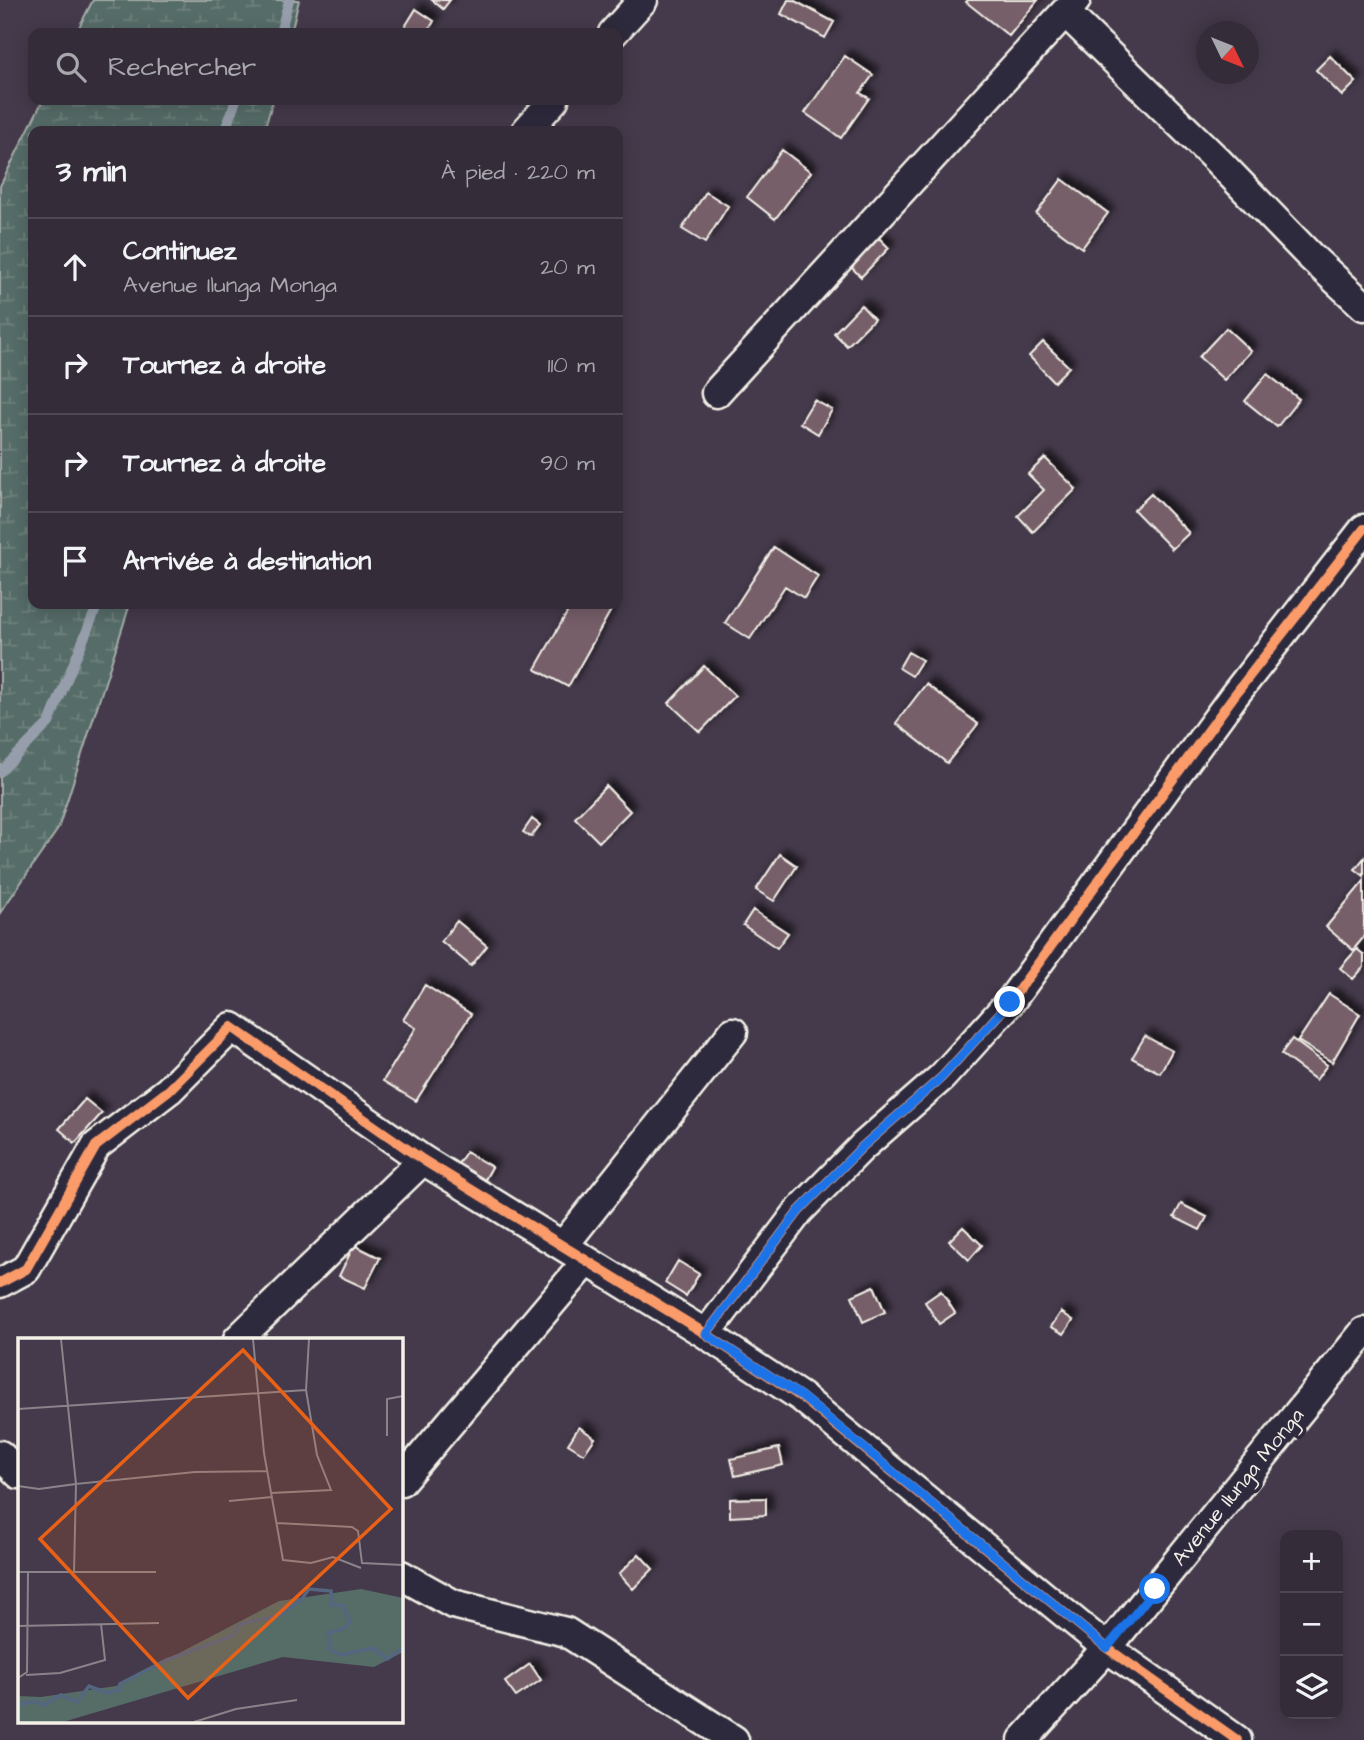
<!DOCTYPE html>
<html lang="fr">
<head>
<meta charset="utf-8">
<style>
  body { margin:0; font-family:"Architects Daughter",sans-serif; background:#3f3843; color:#f1f3f6 }
  .controls { position:absolute; right:21px; bottom:21px; display:grid; overflow:hidden; border-radius:14px; box-shadow:0 4px 18px #0003 }
  .controls button { width:63px; height:63px; display:grid; place-items:center; padding:0; border:0; border-bottom:2px solid #4e4853; background:#342c38; color:#f1f3f6; font:35px sans-serif }
  .compass { position:absolute; left:1196px; top:21px; width:63px; height:63px; border-radius:50%; background:#342c38; box-shadow:0 4px 18px #0003; rotate:133deg }
  .stop { position:absolute; width:21px; height:21px; margin:-16px; border:5px solid #1a73e8; border-radius:50%; background:#fff }
  .stop.end { background:#1a73e8; border-color:#fff; box-shadow:0 2px 7px #0008 }
  .list { margin:0; padding:0; list-style:none }
  h2 { display:flex; justify-content:space-between; align-items:center; height:91px; margin:0; padding:0 28px; font-size:30px }
  h2 small { font-size:23px; font-weight:400; color:#a9a7ae }
  .list li { display:grid; grid-template-columns:46px 1fr auto; gap:21px; align-items:center; box-sizing:border-box; height:98px; padding:0 28px; border-top:2px solid #4e4853 }
  .list b { display:block; font-size:26px; white-space:nowrap }
  .list p { margin:0; font-size:23px; white-space:nowrap; color:#a9a7ae }
  .list em { font-size:23px; font-style:normal; color:#a9a7ae }
  .icon { flex:none; width:38px; height:38px; fill:none; stroke:currentColor; stroke-width:2; stroke-linecap:round; stroke-linejoin:round }
  .map { position:relative; flex:none; width:1364px; height:1740px; overflow:hidden }
  .search { position:absolute; background:#342c38; box-shadow:0 4px 18px #0003; left:28px; top:28px; width:595px; height:77px; display:flex; align-items:center; gap:18px; box-sizing:border-box; padding:0 24px; border-radius:14px; color:#a9a7ae; font-size:26px }
  .panel { position:absolute; background:#342c38; box-shadow:0 4px 18px #0003; left:28px; top:126px; width:595px; height:483px; border-radius:14px }
  .map>svg:first-child { display:block }
  .wetland { fill:url(#wetland-marsh); stroke:#a5aea8; stroke-width:2 }
  .lines { fill:none; stroke-linecap:round; stroke-linejoin:round }
  .stream { stroke:#959eaa; stroke-width:10 }
  .building { fill:#775f6b; stroke:#f4f1e8; stroke-width:2; filter:url(#shadow) }
  .minor-casing { stroke:#f4f1e8; stroke-width:33 }
  .minor { stroke:#2f2a3d; stroke-width:28 }
  .cycleway-casing { stroke:#2f2a3d; stroke-width:15 }
  .cycleway { stroke:#fa9b69; stroke-width:10 }
  .route { stroke:#1a73e8; stroke-width:9 }
  .labels { text-anchor:middle; dominant-baseline:central; stroke-width:7; stroke-linejoin:round; paint-order:stroke }
  .street-label { font-size:21px; fill:#f4f1e8; stroke:#2f2a3d }
  .inset-river { fill:none; stroke:#556680; stroke-width:3.5 }
  .inset-road { fill:none; stroke:#8b838a; stroke-width:2 }
  .view { fill:#e96117; fill-opacity:0.15; stroke:#e96117; stroke-width:3.5 }
  .inset-edge { fill:none; stroke:#f4f1e8; stroke-width:3.5 }
</style>
</head>
<body>
<div class="map">
<svg width="1364" height="1740" viewBox="0 0 1364 1740">
  <defs>
    <pattern id="wetland-marsh" width="20" height="14" patternUnits="userSpaceOnUse" patternTransform="scale(1.75)"><rect width="20" height="14" fill="#566c67"/><path d="M1 5h8M5 5V1M11 12h8M15 12V8" fill="none" stroke="#6f817d"/></pattern>
    <filter id="shadow"><feDropShadow dx="6" dy="-6" stdDeviation="3.5" flood-color="#0009"/></filter>
  </defs>
  <rect width="100%" height="100%" fill="#453a4b"/>
  <filter id="ink" filterUnits="userSpaceOnUse"><feTurbulence type="fractalNoise" baseFrequency=".0143" numOctaves="2"/><feDisplacementMap in="SourceGraphic" scale="14" xChannelSelector="R" yChannelSelector="G"/><feConvolveMatrix kernelMatrix="1 2 1 2 8 2 1 2 1" color-interpolation-filters="sRGB"/></filter>
  <g filter="url(#ink)">
    <path class="wetland" d="M93,0H299L291,33H76Z
      M43,100H273L264,131H33V604H130L58,829L0,913V186Z"/>
    <g class="lines">
      <path class="stream" d="M280,33L289,0
        M225,131L236,100
        M0,772L49,723L98,604"/>
    </g>
    <path class="building" d="M432,0H450L443,9Z
      M788,0H793L834,22L825,38L781,14Z
      M968,0H1038L1009,36L966,2Z
      M416,9L434,21L427,33H401Z
      M845,56L873,75L860,93L869,98L841,138L805,113Z
      M1330,56L1356,82L1342,96L1316,70Z
      M782,150L811,172L775,219L747,197Z
      M1062,179L1108,213L1082,248L1036,214Z
      M706,192L728,206L705,243L682,229Z
      M879,238L889,248L861,277L851,267Z
      M861,305L874,319L847,346L834,333Z
      M1226,328L1251,351L1224,380L1199,357Z
      M1043,342L1069,367L1054,382L1029,356Z
      M1267,374L1299,399L1277,427L1245,401Z
      M814,400L832,410L818,434L800,423Z
      M1045,458L1076,489L1033,532L1018,516L1044,490L1028,474Z
      M1151,494L1189,533L1172,549L1134,510Z
      M774,547L818,576L804,598L785,586L750,639L725,623Z
      M572,604H601L611,610L568,687L535,669Z
      M908,652L922,660L912,676L899,668Z
      M704,666L735,696L700,732L669,703Z
      M926,684L978,724L947,763L896,723Z
      M606,786L630,811L599,842L575,818Z
      M532,819L540,825L531,837L523,832Z
      M780,854L797,866L774,901L756,890Z
      M1364,858V876L1355,869Z
      M1364,881V937L1353,950L1326,927Z
      M753,910L788,933L777,948L743,925Z
      M457,921L487,946L471,966L441,941Z
      M1357,949L1364,955V967L1353,979L1340,968Z
      M425,985L471,1014L416,1101L383,1081L416,1028L403,1020Z
      M1329,994L1360,1014L1332,1062L1298,1041Z
      M1145,1036L1172,1051L1160,1073L1132,1058Z
      M1292,1039L1327,1065L1316,1080L1281,1054Z
      M85,1099L102,1113L75,1143L59,1129Z
      M466,1152L492,1167L483,1183L456,1167Z
      M1181,1204L1207,1217L1200,1230L1174,1217Z
      M963,1227L982,1245L969,1260L949,1241Z
      M354,1245L380,1258L365,1288L339,1276Z
      M678,1261L699,1274L686,1296L665,1283Z
      M874,1286L885,1312L863,1322L852,1296Z
      M941,1291L955,1313L939,1324L925,1302Z
      M1061,1312L1073,1320L1064,1334L1051,1327Z
      M579,1427L595,1438L584,1454L568,1444Z
      M779,1448L783,1465L735,1476L731,1459Z
      M766,1498V1515L730,1517V1499Z
      M639,1554L653,1569L633,1589L619,1574Z
      M530,1664L541,1680L516,1697L505,1682Z"/>
    <g class="lines">
      <g class="minor-casing">
        <path id="minor" d="M1065,12L1218,161L1310,256L1364,306
          M613,33L643,0
          M526,131L554,100
          M716,393L1076,0
          M563,1246L733,1032
          M0,1283L26,1269L96,1146L169,1090L232,1027L423,1160L706,1334L801,1397L1107,1648L1237,1740
          M706,1334L799,1211L862,1147L942,1077L1010,1002L1233,697L1364,529
          M238,1339L423,1160
          M0,1455L19,1474
          M401,1481L587,1261
          M401,1575L453,1604L566,1632L734,1740
          M1023,1740L1107,1648L1364,1332"/>
      </g>
      <use href="#minor" class="minor"/>
      <g class="cycleway-casing">
        <path id="cycleway" d="M0,1283L26,1269L96,1146L169,1090L232,1027L423,1160L706,1334L801,1397L1107,1648L1237,1740
          M706,1334L799,1211L862,1147L942,1077L1010,1002L1233,697L1364,529"/>
      </g>
      <use href="#cycleway" class="cycleway"/>
    </g>
  </g>
  <g class="lines" filter="url(#ink)">
    <path class="route" d="M1010,1002L942,1077L862,1147L799,1211L706,1334L801,1396L1107,1648L1155,1589"/>
  </g>
  <g class="labels">
    <g class="street-label">
      <text transform="translate(1238 1487) rotate(-51)">Avenue Ilunga Monga</text>
    </g>
  </g>
  <g transform="translate(18 1338)">
    <rect width="385" height="385" fill="#453a4b"/>
    <path d="M343,251L385,260V314L356,329L265,319L45,384H0V358L23,359L98,348L261,263Z" fill="#566c67"/>
    <path class="inset-river" d="M0,367L16,363L25,367L43,357L59,364L71,348L89,355L101,352L102,346L148,322L214,298L223,286L262,277L283,262L291,251L313,253L314,267H325L332,284L325,291L310,295L312,312L323,317L355,310L369,321L385,310"/>
    <path class="inset-road" d="M43,1L58,146L177,134L249,133M235,1L246,115L265,222L293,225L315,219L343,230M0,71L288,52L291,1M369,98V61L385,58M0,148L21,151L58,146L56,235M253,155L313,152L299,117L288,52M211,163L254,159M259,185L334,189L340,193L344,225L385,227M0,234H138M0,288L141,285M8,337L42,335L87,322L83,286M0,340L9,334L10,235M176,384L218,371L279,362"/>
    <path class="view" d="M225,12L373,171L170,360L22,201Z"/>
    <rect width="385" height="385" class="inset-edge"/>
  </g>
</svg>
<div class="controls">
<button>+</button>
<button>−</button>
<button><svg class="icon" aria-label="layers" viewBox="0 0 24 24"><path d="M12 4l9 5-9 5-9-5zM3 14l9 5 9-5"/></svg></button>
</div>
<svg class="compass" viewBox="-18 -18 36 36"><path d="M0-13l5 13h-10z" fill="#e53935"/><path d="M0 13l5-13h-10z" fill="#a9a7ae"/></svg>
<div class="stop" style="left:1155px;top:1589px"></div>
<div class="stop end" style="left:1010px;top:1002px"></div>
<div class="search"><svg class="icon" aria-label="search" viewBox="0 0 24 24"><circle cx="10" cy="10" r="6"/><path d="M15 15l6 6"/></svg>Rechercher</div>
<section class="panel">
<h2>3 min<small>À pied · 220 m</small></h2>
<ul class="list">
<li><svg class="icon" aria-label="ahead" viewBox="0 0 24 24"><path d="M12 20V5M6 11l6-6 6 6"/></svg><div><b>Continuez</b><p>Avenue Ilunga Monga</p></div><em>20 m</em></li>
<li><svg class="icon" aria-label="right" viewBox="0 0 24 24"><path d="M7 20v-9h11M14 6l5 5-5 5"/></svg><div><b>Tournez à droite</b></div><em>110 m</em></li>
<li><svg class="icon" aria-label="right" viewBox="0 0 24 24"><path d="M7 20v-9h11M14 6l5 5-5 5"/></svg><div><b>Tournez à droite</b></div><em>90 m</em></li>
<li><svg class="icon" aria-label="arrive" viewBox="0 0 24 24"><path d="M6 21V4h12l-3 4 3 4H6"/></svg><div><b>Arrivée à destination</b></div></li>
</ul>
</section>
</div>
</body>
</html>
